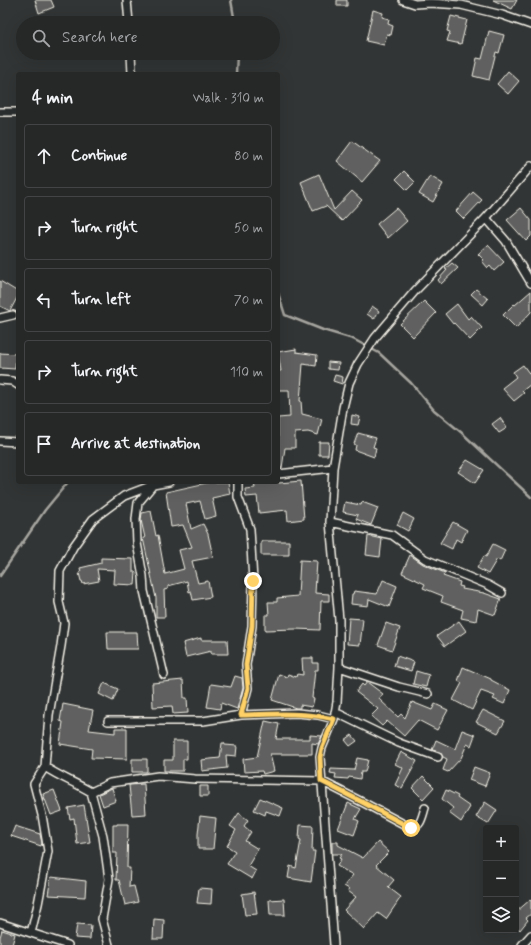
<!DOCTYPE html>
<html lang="en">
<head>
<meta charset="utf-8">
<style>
  body { margin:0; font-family:Mynerve,sans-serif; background:#323434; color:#f1f3f6 }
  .controls { position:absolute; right:12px; bottom:12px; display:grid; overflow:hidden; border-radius:4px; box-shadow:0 4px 16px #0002 }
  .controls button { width:36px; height:36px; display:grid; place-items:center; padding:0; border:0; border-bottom:1px solid #424445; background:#262828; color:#f1f3f6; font:20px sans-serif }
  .stop { position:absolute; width:12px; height:12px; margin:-9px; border:3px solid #ffd166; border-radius:50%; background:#fff }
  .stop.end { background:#ffd166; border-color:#fff; box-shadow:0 1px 4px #0008 }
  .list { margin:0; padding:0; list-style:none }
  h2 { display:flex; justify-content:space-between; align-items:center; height:52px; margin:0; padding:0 16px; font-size:17px }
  h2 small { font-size:13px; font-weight:400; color:#a4a6a8 }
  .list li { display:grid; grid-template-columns:26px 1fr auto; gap:12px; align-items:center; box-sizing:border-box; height:64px; margin:0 8px 8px; padding:0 8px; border:1px solid #424445; border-radius:4px }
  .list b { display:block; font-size:15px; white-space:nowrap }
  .list em { font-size:13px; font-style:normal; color:#a4a6a8 }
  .icon { flex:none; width:22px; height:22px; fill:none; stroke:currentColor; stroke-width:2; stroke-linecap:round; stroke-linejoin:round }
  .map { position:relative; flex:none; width:531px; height:945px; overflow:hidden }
  .search { position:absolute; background:#262828; box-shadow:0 4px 16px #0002; left:16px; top:16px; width:264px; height:44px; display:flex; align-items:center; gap:10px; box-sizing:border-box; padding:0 14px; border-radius:22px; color:#a4a6a8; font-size:15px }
  .panel { position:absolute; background:#262828; box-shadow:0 4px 16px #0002; left:16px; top:72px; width:264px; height:412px; border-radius:4px }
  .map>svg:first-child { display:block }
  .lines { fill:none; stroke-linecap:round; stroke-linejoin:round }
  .stream { stroke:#a6a5a0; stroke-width:2.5 }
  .building { fill:#5f605f; stroke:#f4f1e8 }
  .minor-casing { stroke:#f4f1e8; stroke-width:10 }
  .minor { stroke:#2a2d2e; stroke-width:7 }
  .route { stroke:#ffd166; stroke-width:5 }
</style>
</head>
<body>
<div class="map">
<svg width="531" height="945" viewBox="0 0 531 945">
  <rect width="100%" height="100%" fill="#323535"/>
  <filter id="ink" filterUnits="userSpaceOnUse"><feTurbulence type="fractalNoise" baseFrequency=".025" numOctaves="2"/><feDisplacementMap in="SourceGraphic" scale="8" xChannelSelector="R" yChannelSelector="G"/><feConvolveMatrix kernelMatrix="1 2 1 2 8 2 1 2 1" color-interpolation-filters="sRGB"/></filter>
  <g filter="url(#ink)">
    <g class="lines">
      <path class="stream" d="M231,0L235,23
        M236,74L237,53
        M278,293L285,315L323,330L353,339L379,353L411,383L434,410L462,433L531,497
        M0,576L45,510L68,482"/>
    </g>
    <path class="building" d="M35,0H51L54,7L39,13Z
      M337,0H347V6H337Z
      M493,0H517L512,9Z
      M373,10L383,13L382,17L389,19L388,24L393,26L391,35L387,34L384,45L366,41Z
      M451,16L467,20L461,44L447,41L450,32L447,31Z
      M489,31L504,35L499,53L496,52L489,80L473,76L477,58L482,59Z
      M508,71L519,81L508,94L497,84Z
      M352,141L380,161L362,182L337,161Z
      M404,171L415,182L407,190L396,179Z
      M319,174L334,210L352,191L362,200L342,221L326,206L313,211L301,182Z
      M430,176L443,184L433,202L419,194Z
      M473,192L482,200L464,219L456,211Z
      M396,208L407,221L388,238L377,224Z
      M521,208L531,220V236L526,241L507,220Z
      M488,245L504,262L494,271L490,266L488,268L482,261L484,260L478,254Z
      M452,263L458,268L441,284L438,280L447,270L445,269Z
      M0,281L18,292V296L10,311L0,306Z
      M476,289L488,299L483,305L471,294Z
      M531,291V312L516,328L503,315L514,304L515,305Z
      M424,301L436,313L413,337L400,324Z
      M457,304L468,319L471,316L482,328L470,340L454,323L453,324L445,314Z
      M372,306L379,311L374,319L367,314Z
      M296,349V352L317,355L316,366L303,364L300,401H301L302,414L322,419L318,435L308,432L295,433V448H285L282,468H278V418L290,417L289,390H278V371H281L278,352Z
      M0,353L16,354L15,369L0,368Z
      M328,362L339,363L338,370L328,369Z
      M523,365L531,376V384L522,391L524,393L514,401L502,388L516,377L513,372Z
      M335,375L343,377L342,384L333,381Z
      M352,415L360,417L358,425L351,424Z
      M500,418L507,428L499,433L492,424Z
      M358,433L376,438L373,447L376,448L374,457L355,450L356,445L354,444Z
      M319,442H329L328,455H319Z
      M467,460L484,470L475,483L458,472Z
      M301,481L304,519L288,521L287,510L259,513L257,496L246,497L245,489L255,488L254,482H279V483Z
      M211,482H228L230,494L212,498L216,516L205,519L200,501L186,504L191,529L203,524L208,534L213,557L192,561L198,583L208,581L211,597L193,600L191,591L189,592L187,581L168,586V589L164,590L165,617H156V598L143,538H145L141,520L142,513L151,511L156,536L158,535L165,574L184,569L179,550L192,547L183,525L171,527L166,492Z
      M345,502L361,505L362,502L378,508L371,525L356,519L358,515L343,512Z
      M403,513L414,519L408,531L397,525Z
      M453,522L467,530L461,542L456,539L452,549L440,543Z
      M368,536L382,539L380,557L366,555Z
      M261,541H289V555H261Z
      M493,544L505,550L500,561L497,559L488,574L477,568L484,556L486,557Z
      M410,555L423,564L445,573L443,576L460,582L459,586L463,587L462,589L484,593L501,599L495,615L478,609L476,621L461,618L463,610L441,602L443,596L423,588L425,584L402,573Z
      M101,558L133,559V572H136L135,585L114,584L115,570L97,569L99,581L83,584L82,581H81L79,573L81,572L80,568L101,563Z
      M300,560L317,561L315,593L329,594V601H321L320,630L295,629L265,630V615H269L268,602H277V598L298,596Z
      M383,580L397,586L389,607L369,599L368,606L351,604L352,594H353L354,591L377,594Z
      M349,618L363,619L360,645L347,644Z
      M459,621L466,631L445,646L437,636Z
      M386,623L400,628L392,650L378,645Z
      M107,632H137L138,649H108Z
      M201,638V640H227L228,654H211V651L186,657L183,643Z
      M397,656L414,662L411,671L394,666Z
      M302,658H313V663H318V670H315L312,698L314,699L312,707L300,705V708H296L272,700L279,674L287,677L288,674L296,677L297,674L303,675Z
      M463,667L491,679V680L510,690L504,704L493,699L495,696L481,691L472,710L453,700L462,683L458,681Z
      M416,671L429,675L426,687L413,684Z
      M235,676L242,678L243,688L237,709L221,703L220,709L207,707L211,684L231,687Z
      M183,680L184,698H187L188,713L173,714L172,706L153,707L152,683Z
      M367,682L383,694L379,699L398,717L401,714L405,718L412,702L432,710L435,704L448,710L437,730L418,720L404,736L387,721L382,726L371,716L378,709L356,692L362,684L364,686Z
      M104,683L118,689L113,701L99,694Z
      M63,704L93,710L89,730L115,733V728H127V759L91,758L92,749L60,744L63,722L60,721Z
      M483,710L505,721L498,733L476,722Z
      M265,721L279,724L276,739H310V735L322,736L318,744L312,743V754H270L274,771L263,774L262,771L244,772L243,759L257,757Z
      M462,730L475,735L471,746L467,744L461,758L448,772L443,770L447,759L443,757L440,752L432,750L436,740L455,749Z
      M352,735L357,741L350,746L345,740Z
      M173,741H187V759H183V771H164V760H173Z
      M222,743H224L225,745L237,746L236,756L226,755L227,768L202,771L201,760L220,758Z
      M401,752L417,761L402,788L395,785L403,768L395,764Z
      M357,758L368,760L365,772H361L360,779L349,777L348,779L335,778L336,774L330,773L331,769L354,770Z
      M132,759H147V772H132Z
      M474,767L490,773L485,786L469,780Z
      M423,776L434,787L423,799L412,788Z
      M144,784L146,814L132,815L129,785Z
      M200,786H208V796H200Z
      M112,788L116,801L103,806L99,794Z
      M54,790L62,811L51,815L43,794Z
      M446,790L458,796L457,798L470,807L461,822L449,813L453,808L442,799Z
      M260,798L283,808L280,816L266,811L265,815L254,810Z
      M485,802L497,810L488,824L476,817Z
      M348,803L361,809L355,819L359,821L354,835L338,829Z
      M84,805L90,842L77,844L74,818L70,819L68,808Z
      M239,813L248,820L244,826L251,832L245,841L258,849L248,866L256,871L252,879L227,864L235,851L227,846L236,830L230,826Z
      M200,816L216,818L213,849H198V834Z
      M117,824H128L127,868H130L129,887L134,886L138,902L125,905L119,880H116L117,853H113V825H117Z
      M300,825L313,826L312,851H315L311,882L288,878L290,866L296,868L301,840L299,839Z
      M15,826L40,834L42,843L41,846L11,836Z
      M332,842H338V845L363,858L378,842L389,852L376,865L394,880L388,887L401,897L386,919L378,913L364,929L344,910L356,897L348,891L349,889L344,886L353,875L337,866L341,859L339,858L342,854H332Z
      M51,877L86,881L85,897L48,895Z
      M199,888L212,889L211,904L197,903Z
      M254,892L257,914L245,915L242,894Z
      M284,899L285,915H270L269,900Z
      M531,899V914L526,918L528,920L520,930L516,926V912Z
      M154,919L164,920L163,939H153Z
      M77,924L91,925L90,939L75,938Z
      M2,930L15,934L12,945H0V937Z"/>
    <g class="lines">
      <g class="minor-casing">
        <path id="minor" d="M127,0L129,23
          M403,0L415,4L430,3L461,5L502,15L531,25
          M131,53L132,74
          M0,112H18
          M486,218L506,241L531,283
          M0,318L13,315
          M0,380L12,381L18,385
          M0,441L18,442
          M278,474L333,468
          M150,482L153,485L169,482
          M238,482V497L250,529L253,581L252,626L246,665L248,688L241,715
          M153,485L138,503L136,519L137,543L143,576L144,591L164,675
          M330,522L392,535L425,559L488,585L502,593
          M339,667L399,687L428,694
          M335,712L399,743L438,757
          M108,721H203L241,715L297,713L318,715L334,719
          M91,792L110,783L158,776L195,779L321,781L364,803L411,828C421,827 422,817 425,808
          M0,923L68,945
          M31,933L38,904L48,851L42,815L34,784L45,767
          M109,945L102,919L109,879L103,836L91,792C76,783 60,777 45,767L49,715L61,646L64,623L59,602L60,571L73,547L93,519L124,496L153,485
          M334,945L320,757L322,748L334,719L337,702L339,667V620L330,522L333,468L343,408L349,383L358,364L375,338L415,291L486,218L531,166
          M522,945L531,935"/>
      </g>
      <use href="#minor" class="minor"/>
    </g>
  </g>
  <g class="lines" filter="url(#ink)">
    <path class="route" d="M253,581L252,626L246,665L248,688L241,715C274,714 302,712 334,719L322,748L320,757L321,781L364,803L411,828"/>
  </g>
</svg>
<div class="controls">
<button>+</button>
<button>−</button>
<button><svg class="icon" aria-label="layers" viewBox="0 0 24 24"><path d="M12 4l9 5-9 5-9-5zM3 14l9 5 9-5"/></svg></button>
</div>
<div class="stop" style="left:411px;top:828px"></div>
<div class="stop end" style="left:253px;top:581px"></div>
<div class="search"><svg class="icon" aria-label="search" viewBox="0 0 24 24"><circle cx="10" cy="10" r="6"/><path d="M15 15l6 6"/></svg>Search here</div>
<section class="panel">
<h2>4 min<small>Walk · 310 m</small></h2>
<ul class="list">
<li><svg class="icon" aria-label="ahead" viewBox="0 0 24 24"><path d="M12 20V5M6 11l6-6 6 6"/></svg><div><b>Continue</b></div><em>80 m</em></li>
<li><svg class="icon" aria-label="right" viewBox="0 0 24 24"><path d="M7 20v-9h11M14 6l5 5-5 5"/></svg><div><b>Turn right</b></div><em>50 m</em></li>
<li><svg class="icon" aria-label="left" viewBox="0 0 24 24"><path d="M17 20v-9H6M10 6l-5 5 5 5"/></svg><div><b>Turn left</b></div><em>70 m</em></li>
<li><svg class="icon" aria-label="right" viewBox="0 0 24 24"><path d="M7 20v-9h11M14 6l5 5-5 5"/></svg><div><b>Turn right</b></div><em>110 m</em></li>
<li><svg class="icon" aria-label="arrive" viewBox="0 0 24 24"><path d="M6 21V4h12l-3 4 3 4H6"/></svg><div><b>Arrive at destination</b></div></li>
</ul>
</section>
</div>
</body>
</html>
